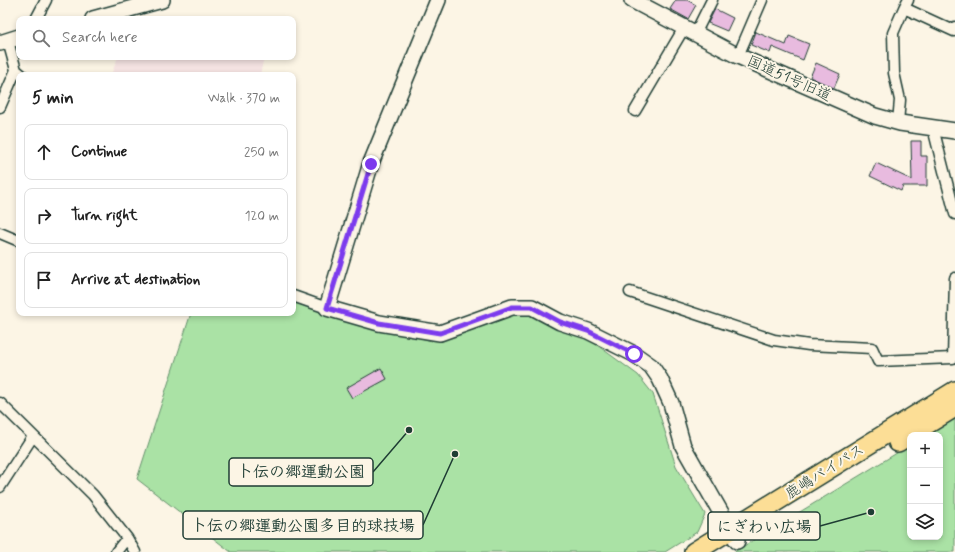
<!DOCTYPE html>
<html lang="en">
<head>
<meta charset="utf-8">
<style>
  body { margin:0; font-family:Mynerve,"Klee One",sans-serif; background:#f6f6f6; color:#222 }
  .controls { position:absolute; right:12px; bottom:12px; display:grid; overflow:hidden; border-radius:8px; box-shadow:0 2px 6px #0003 }
  .controls button { width:36px; height:36px; display:grid; place-items:center; padding:0; border:0; border-bottom:1px solid #e0e0e0; background:#fff; color:#222; font:20px sans-serif }
  .stop { position:absolute; width:12px; height:12px; margin:-9px; border:3px solid #7c3aed; border-radius:50%; background:#fff }
  .stop.end { background:#7c3aed; border-color:#fff; box-shadow:0 1px 4px #0008 }
  .list { margin:0; padding:0; list-style:none }
  h2 { display:flex; justify-content:space-between; align-items:center; height:52px; margin:0; padding:0 16px; font-size:17px }
  h2 small { font-size:13px; font-weight:400; color:#767676 }
  .list li { display:grid; grid-template-columns:26px 1fr auto; gap:12px; align-items:center; box-sizing:border-box; height:56px; margin:0 8px 8px; padding:0 8px; border:1px solid #e0e0e0; border-radius:8px }
  .list b { display:block; font-size:15px; white-space:nowrap }
  .list em { font-size:13px; font-style:normal; color:#767676 }
  .icon { flex:none; width:22px; height:22px; fill:none; stroke:currentColor; stroke-width:2; stroke-linecap:round; stroke-linejoin:round }
  .map { position:relative; flex:none; width:955px; height:552px; overflow:hidden }
  .search { position:absolute; background:#fff; box-shadow:0 2px 6px #0003; left:16px; top:16px; width:280px; height:44px; display:flex; align-items:center; gap:10px; box-sizing:border-box; padding:0 14px; border-radius:8px; color:#767676; font-size:15px }
  .panel { position:absolute; background:#fff; box-shadow:0 2px 6px #0003; left:16px; top:72px; width:280px; height:244px; border-radius:8px }
  .map>svg:first-child { display:block }
  .built { fill:#f6e4e3 }
  .green { fill:#aae2a5; stroke:#64906c }
  .building { fill:#e8bbdf; stroke:#1f3d34 }
  .lines { fill:none; stroke-linecap:round; stroke-linejoin:round }
  .street-casing { stroke:#1f3d34; stroke-width:13 }
  .secondary-casing { stroke:#1f3d34; stroke-width:18 }
  .highway-casing { stroke:#1f3d34; stroke-width:22 }
  .street { stroke:#fcf5e5; stroke-width:10 }
  .secondary { stroke:#fcf5e5; stroke-width:15 }
  .highway { stroke:#fcde96; stroke-width:19 }
  .route { stroke:#7c3aed; stroke-width:5 }
  .labels { text-anchor:middle; dominant-baseline:central; stroke-width:4; stroke-linejoin:round; paint-order:stroke }
  .street-label { font-size:15px; fill:#1f3d34; stroke:#fcf5e5 }
  .leader { fill:none; stroke:#1f3d34; stroke-width:1.5 }
  .callout-dot { fill:#1f3d34; stroke:#fcf5e5; stroke-width:1.5 }
  .callout { fill:#fcf5e5; stroke:#1f3d34; stroke-width:1.5 }
  .callout-label { font-size:16px; text-anchor:middle; font-weight:bold; fill:#1f3d34 }
</style>
</head>
<body>
<div class="map">
<svg width="955" height="552" viewBox="0 0 955 552">
  <rect width="100%" height="100%" fill="#fcf5e5"/>
  <filter id="ink" filterUnits="userSpaceOnUse"><feTurbulence type="fractalNoise" baseFrequency=".025" numOctaves="2"/><feDisplacementMap in="SourceGraphic" scale="8" xChannelSelector="R" yChannelSelector="G"/><feConvolveMatrix kernelMatrix="1 2 1 2 8 2 1 2 1" color-interpolation-filters="sRGB"/></filter>
  <g filter="url(#ink)">
    <path class="built" d="M118,57H264L260,75H111Z"/>
    <path class="green" d="M293,296L304,302L431,341L501,316L529,313L582,334L638,375L653,394L676,466L705,514L697,532L665,552H231L137,479L191,313H293Z
      M955,418V552H734L910,445V537H940V435H927Z"/>
    <path class="building" d="M676,0H687L696,5L688,19L670,9Z
      M715,9L733,18L727,31L708,23Z
      M756,32L786,45L789,36L809,44L803,60L772,47L770,53L751,45Z
      M816,63L840,74L834,88L810,77Z
      M911,141H921V156H927V186H903L901,191L870,176L876,163L912,180Z
      M381,368L387,379L352,398L346,388Z"/>
    <g class="lines">
      <g class="street-casing">
        <path id="street" d="M908,0L904,8L954,31L955,27
          M36,19L46,0
          M695,34L712,0
          M8,41L16,70L22,75
          M738,56L762,0
          M0,107L16,70
          M635,111L684,28
          M898,122L900,100L894,73L893,33L904,8
          M933,128L955,214
          M0,233L19,241
          M630,292L774,340L809,345L872,348L878,361L953,358L955,278
          M293,296L327,308
          M0,403L93,495L127,538L135,552
          M0,487L33,436
          M116,552L127,538"/>
      </g>
      <g class="secondary-casing">
        <path id="secondary" d="M438,0L371,163L327,308L379,323L440,333L512,307H532L560,322L588,331L634,354L651,366L660,379L671,403L683,446L737,541
          M632,0L738,56L875,116L900,123L955,131
          M93,19L162,0
          M0,43L19,37"/>
      </g>
      <g class="highway-casing">
        <path id="highway" d="M898,442L955,407
          M694,552L955,391"/>
      </g>
      <use href="#street" class="street"/>
      <use href="#secondary" class="secondary"/>
      <use href="#highway" class="highway"/>
    </g>
  </g>
  <g class="lines" filter="url(#ink)">
    <path class="route" d="M371,164L327,308L379,323L440,333L512,307H532L560,322L588,331L634,354"/>
  </g>
  <g class="labels">
    <g class="street-label">
      <text transform="translate(789 79) rotate(24)">国道51号旧道</text>
      <text transform="translate(825 472) rotate(-32)">鹿嶋バイパス</text>
    </g>
  </g>
  <path class="leader" d="M409 430L373 472M455 454L423 525M871 512L820 526"/>
  <g class="callout-dot">
    <circle cx="409" cy="430" r="4"/>
    <circle cx="455" cy="454" r="4"/>
    <circle cx="871" cy="512" r="4"/>
  </g>
  <g class="callout">
    <rect x="229" y="458" width="144" height="28" rx="4"/>
    <rect x="183" y="511" width="240" height="28" rx="4"/>
    <rect x="708" y="512" width="112" height="28" rx="4"/>
  </g>
  <g class="callout-label">
    <text x="301" y="477">卜伝の郷運動公園</text>
    <text x="303" y="531">卜伝の郷運動公園多目的球技場</text>
    <text x="764" y="532">にぎわい広場</text>
  </g>
</svg>
<div class="controls">
<button>+</button>
<button>−</button>
<button><svg class="icon" aria-label="layers" viewBox="0 0 24 24"><path d="M12 4l9 5-9 5-9-5zM3 14l9 5 9-5"/></svg></button>
</div>
<div class="stop" style="left:634px;top:354px"></div>
<div class="stop end" style="left:371px;top:164px"></div>
<div class="search"><svg class="icon" aria-label="search" viewBox="0 0 24 24"><circle cx="10" cy="10" r="6"/><path d="M15 15l6 6"/></svg>Search here</div>
<section class="panel">
<h2>5 min<small>Walk · 370 m</small></h2>
<ul class="list">
<li><svg class="icon" aria-label="ahead" viewBox="0 0 24 24"><path d="M12 20V5M6 11l6-6 6 6"/></svg><div><b>Continue</b></div><em>250 m</em></li>
<li><svg class="icon" aria-label="right" viewBox="0 0 24 24"><path d="M7 20v-9h11M14 6l5 5-5 5"/></svg><div><b>Turn right</b></div><em>120 m</em></li>
<li><svg class="icon" aria-label="arrive" viewBox="0 0 24 24"><path d="M6 21V4h12l-3 4 3 4H6"/></svg><div><b>Arrive at destination</b></div></li>
</ul>
</section>
</div>
</body>
</html>
